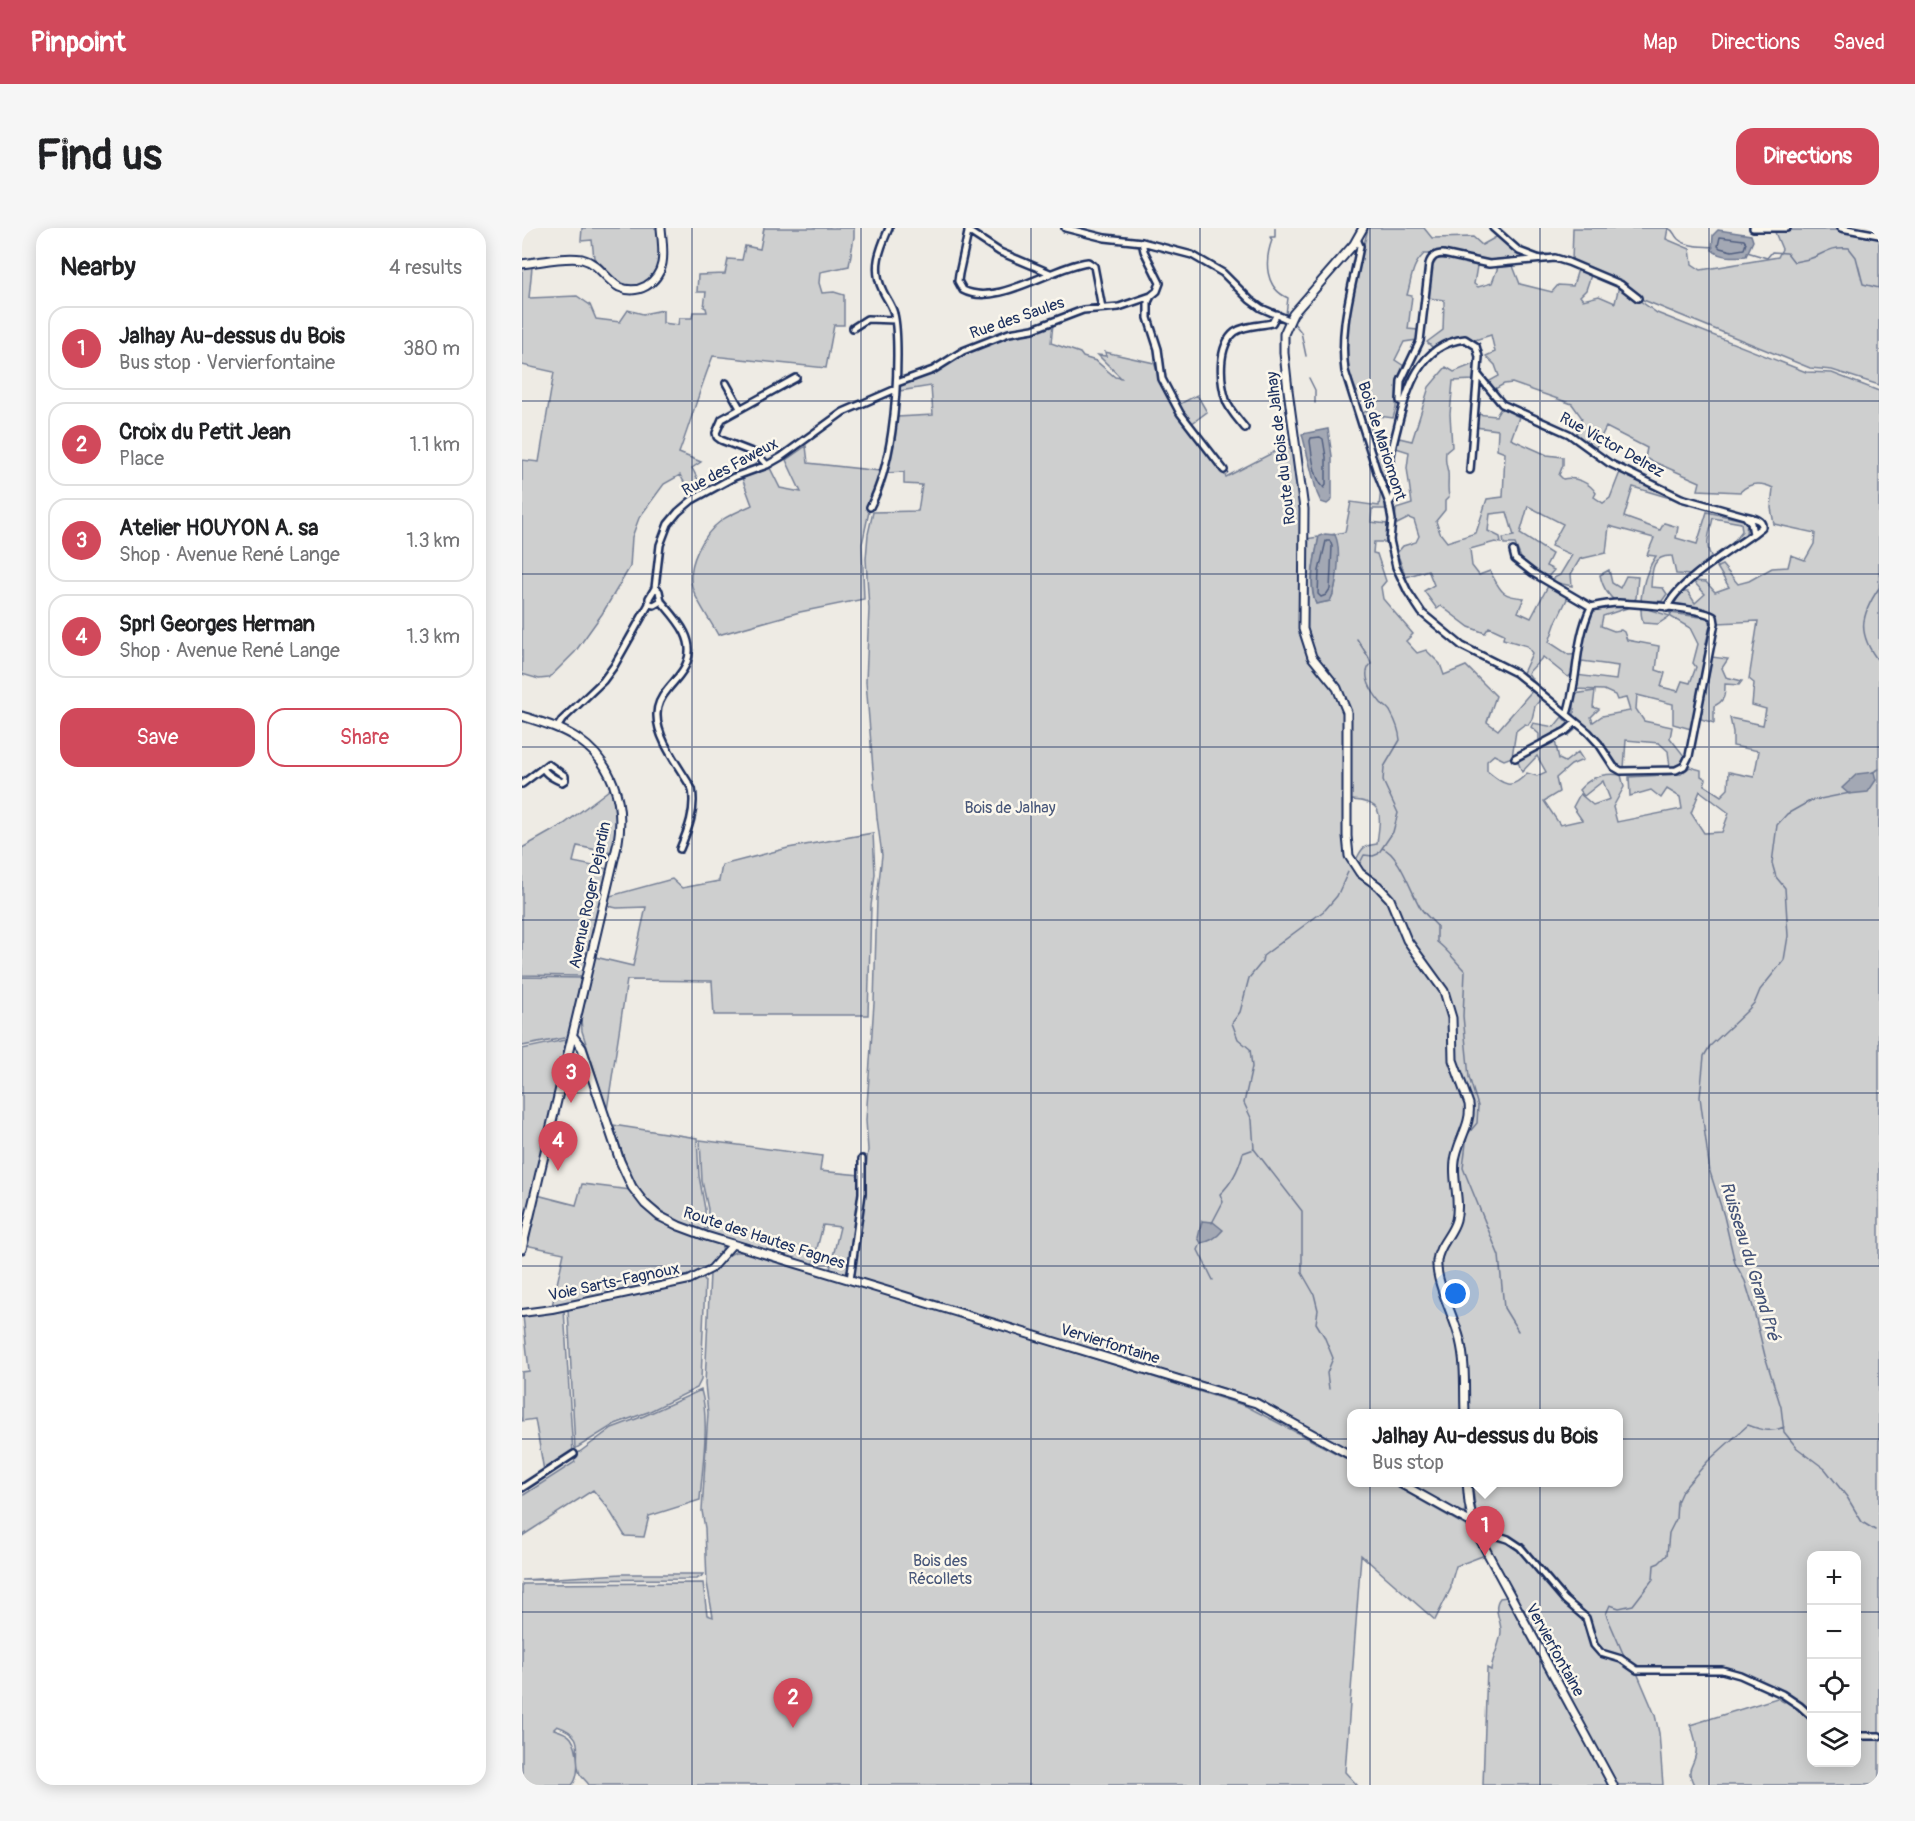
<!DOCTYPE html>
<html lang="en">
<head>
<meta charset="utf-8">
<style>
  body { margin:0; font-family:Pangolin,sans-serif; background:#f6f6f6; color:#202124 }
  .controls { position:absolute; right:18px; bottom:18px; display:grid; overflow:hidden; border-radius:12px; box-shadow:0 3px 15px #0003 }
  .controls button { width:54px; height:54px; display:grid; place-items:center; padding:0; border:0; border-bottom:2px solid #e0e0e0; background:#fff; color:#202124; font:30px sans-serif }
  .you { position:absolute; left:934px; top:1066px; width:21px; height:21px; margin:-15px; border:4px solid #fff; border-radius:50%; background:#1a73e8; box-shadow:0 0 0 9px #1a73e833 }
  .badge { display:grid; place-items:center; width:39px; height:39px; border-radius:50%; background:#d1495b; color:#fff; font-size:20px; font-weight:700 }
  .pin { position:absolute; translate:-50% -50px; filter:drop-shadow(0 2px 3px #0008) }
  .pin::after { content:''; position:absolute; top:32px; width:21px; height:18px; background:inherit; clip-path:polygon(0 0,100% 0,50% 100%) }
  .popup { position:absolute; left:825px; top:1181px; width:276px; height:78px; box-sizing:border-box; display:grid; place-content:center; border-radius:12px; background:#fff; filter:drop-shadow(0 2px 4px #0005); font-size:20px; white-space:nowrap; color:#757577 }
  .popup b { font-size:22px; color:#202124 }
  .popup::after { content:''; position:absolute; left:50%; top:100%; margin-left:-12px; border:12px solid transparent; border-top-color:#fff }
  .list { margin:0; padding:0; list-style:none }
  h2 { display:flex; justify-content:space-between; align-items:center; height:78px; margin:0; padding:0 24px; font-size:26px }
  h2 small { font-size:20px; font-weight:400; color:#757577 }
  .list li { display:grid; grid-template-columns:39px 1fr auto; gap:18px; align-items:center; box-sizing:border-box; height:84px; margin:0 12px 12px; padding:0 12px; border:2px solid #e0e0e0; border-radius:18px }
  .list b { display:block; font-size:22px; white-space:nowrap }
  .list p { margin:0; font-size:20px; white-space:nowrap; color:#757577 }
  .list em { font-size:20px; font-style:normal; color:#757577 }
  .actions { display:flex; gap:12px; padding:18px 24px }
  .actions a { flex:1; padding:14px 0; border:2px solid #d1495b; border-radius:18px; text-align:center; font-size:21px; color:#d1495b }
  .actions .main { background:#d1495b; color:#fff }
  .icon { flex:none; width:33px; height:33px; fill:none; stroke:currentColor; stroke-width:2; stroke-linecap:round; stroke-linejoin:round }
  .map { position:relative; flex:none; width:1357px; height:1557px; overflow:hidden; border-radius:18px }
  header { display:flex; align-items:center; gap:36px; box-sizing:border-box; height:84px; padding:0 30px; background:#d1495b; color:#fff }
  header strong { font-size:28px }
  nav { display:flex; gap:33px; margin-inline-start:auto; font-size:21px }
  .intro { display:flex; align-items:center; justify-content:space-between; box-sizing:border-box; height:144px; padding:0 36px }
  h1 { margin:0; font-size:42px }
  .button { padding:15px 27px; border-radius:18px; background:#d1495b; color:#fff; font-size:21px; font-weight:700 }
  main { display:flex; gap:36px; padding:0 36px }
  aside { flex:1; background:#fff; border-radius:18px; box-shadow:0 3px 15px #0003 }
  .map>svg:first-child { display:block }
  .green { fill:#cecfcf; stroke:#747f96; stroke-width:1.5; fill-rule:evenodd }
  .water { fill:#a3a8b4; stroke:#6d7892; stroke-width:1.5 }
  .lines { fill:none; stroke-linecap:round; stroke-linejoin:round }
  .shore { stroke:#515f80; stroke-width:1.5 }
  .stream { stroke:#6d7892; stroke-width:1.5 }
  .minor-casing { stroke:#1b2f5e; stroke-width:10 }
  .tertiary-casing { stroke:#1b2f5e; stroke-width:10 }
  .secondary-casing { stroke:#1b2f5e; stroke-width:11 }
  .minor { stroke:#fbf7ec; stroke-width:5 }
  .tertiary { stroke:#fbf7ec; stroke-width:6 }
  .secondary { stroke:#fbf7ec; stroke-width:7 }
  .grid { fill:none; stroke:#1b2f5e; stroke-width:1.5; stroke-opacity:0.55 }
  .labels { text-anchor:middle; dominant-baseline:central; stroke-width:5; stroke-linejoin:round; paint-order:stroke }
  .street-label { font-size:16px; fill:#1b2f5e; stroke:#fbf7ec }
  .park-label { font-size:16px; fill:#48577a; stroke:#fbf7ec }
  .water-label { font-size:18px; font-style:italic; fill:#445378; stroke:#fbf7ec }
</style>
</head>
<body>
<header>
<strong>Pinpoint</strong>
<nav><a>Map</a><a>Directions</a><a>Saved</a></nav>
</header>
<div class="intro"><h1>Find us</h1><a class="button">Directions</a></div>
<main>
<aside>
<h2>Nearby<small>4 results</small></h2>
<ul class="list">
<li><span class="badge">1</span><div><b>Jalhay Au-dessus du Bois</b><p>Bus stop · Vervierfontaine</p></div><em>380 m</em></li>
<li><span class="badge">2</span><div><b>Croix du Petit Jean</b><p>Place</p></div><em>1.1 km</em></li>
<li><span class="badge">3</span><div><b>Atelier HOUYON A. sa</b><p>Shop · Avenue René Lange</p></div><em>1.3 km</em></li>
<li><span class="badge">4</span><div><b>Sprl Georges Herman</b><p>Shop · Avenue René Lange</p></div><em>1.3 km</em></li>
</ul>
<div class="actions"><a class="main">Save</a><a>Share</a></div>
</aside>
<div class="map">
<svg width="1357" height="1557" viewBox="0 0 1357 1557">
  <rect width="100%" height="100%" fill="#eeebe4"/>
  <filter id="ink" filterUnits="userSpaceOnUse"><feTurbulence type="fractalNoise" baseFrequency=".0167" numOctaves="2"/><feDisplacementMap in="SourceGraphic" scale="12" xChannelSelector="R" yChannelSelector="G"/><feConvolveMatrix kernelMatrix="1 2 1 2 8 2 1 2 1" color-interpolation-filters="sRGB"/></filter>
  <g filter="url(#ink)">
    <path class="green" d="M60,0H136C138,20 144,45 122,56C117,59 110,61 104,59C91,53 83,38 72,30L70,12L59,13Z
      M242,0H332V9L327,38L298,44L297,55L300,65L312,64L322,67V97H312L304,140L191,128C178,160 169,193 157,225L179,234L170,240L181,261L170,268L158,247L142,256L117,290L110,309L108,339L80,386L53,424L27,450L17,451L0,446V232L17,234L32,144L0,137V40L10,39L7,70L55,68L68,77L74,91L98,94L106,82L121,86L141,82V95L156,97L157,90H170L171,84H185L184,80L182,79L184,64H175L176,47L203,46L206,31L220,32L223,18L238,21Z
      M846,0H902L910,10L951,9L960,17L976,8L998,27L1024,26L1050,34L1051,0H1146L1144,11L1168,21L1170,36L1179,42L1256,29L1260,21L1252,2H1320L1357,11V157L1310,142L1288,140L1119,71L1104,58L1103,62L1135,85L1284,144L1310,145L1357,163V1506H1335L1334,1328H1290L1289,1485L1258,1463L1210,1443L1121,1444L1116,1447L1133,1487L1137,1505L1141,1557H1096L960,1309L992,1317L1055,1383L1003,1318L962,1306L956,1298L950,1255L1096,1254V1186L942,1185L938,1155L939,1185L830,1186L829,1225L737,1171L332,1050L346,922L344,892L352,775L355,671L360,627L355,590L344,454L347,381L344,331L346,306L351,284L396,283L400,257L382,256V244L363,245L375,189L411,187L409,158L377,163V156L442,125L487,107L531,96L529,115L558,125L561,129L574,133L593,149L599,150L576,127L584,128L583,124L632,135L645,167L657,186L704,249L752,224L773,218L784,311L797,309C793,330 785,356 794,376L808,373C818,354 814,329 813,308L808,307L823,304L829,274L857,278L860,251L841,185L852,178L848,161L835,164C832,157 828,149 827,142C818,104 837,38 846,0ZM917,23L966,33H1037L1097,58L1093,75L1077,68L1061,72L1058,68L1064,62L1069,47L1056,41L1051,58L1036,57L1030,64L998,56L991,38L976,39L970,55L956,59L952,56L955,38L930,31H915L910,39L906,70L922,72L921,102L905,114L912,121C924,113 939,104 953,112L969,107L973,124L964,128L973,137L977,148L966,154L971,162L982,156L990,155L1050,176L1060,190L1054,207L1073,221L1084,199L1125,220L1123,230L1178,254L1176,262L1218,264C1228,254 1239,254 1251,260L1249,280L1252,296L1293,305L1292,316L1283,332L1269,327L1266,339L1250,340L1227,353L1216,356L1200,337L1195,339L1207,359L1193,364L1184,354L1171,353L1183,366L1173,375L1166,364H1159L1152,377C1169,378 1192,376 1196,395L1236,393L1227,451L1232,455L1230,477L1244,481L1241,497L1208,490L1211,504V518L1237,523L1232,549L1207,544L1206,561L1199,568L1182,557L1184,551L1179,548V542L1168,539L1159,546L1107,549L1108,568L1129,562L1139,570L1145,561L1158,569L1160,581L1095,594L1091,579L1102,559L1099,547C1082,544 1068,549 1057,562L1062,568L1081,553L1088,571L1071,577L1058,566L1051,579L1060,592L1038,597L1022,573L1037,564L1034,550L1049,537L1061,532L1056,524L1043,534L1037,531L1033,513L1038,501L1046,508L1053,502L1040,489L1032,499L1011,495L1009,499L1017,506V515L1009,519L996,534L1000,544L1015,528L1024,544L1015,548L1005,545C989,563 982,557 965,543V533L972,527L982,532L990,529L994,503L1003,496L1006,497L1010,491L1013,478L1023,466L1013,456L1006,445L1021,429L1046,449L1051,445L1052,428L1057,430L1054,444L1057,445L1060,433L1096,438L1094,452L1054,447L1052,461L1082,462L1093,467L1095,472L1104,470L1108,483L1080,488L1071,494L1069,489L1077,481L1071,479L1073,463L1052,466V488L1080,515L1096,537L1102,540L1104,512L1137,515L1146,523L1148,539L1160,536L1163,529L1148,510L1150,499L1122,493L1114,481L1115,467L1151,476V496L1169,501L1176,472L1181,470L1179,491L1192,495V478C1203,473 1203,467 1203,456L1217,457L1220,453L1204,449L1200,440L1206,431L1190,429L1185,457L1179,458L1184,415L1189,395L1186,390L1148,385L1149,389L1168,400L1176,416L1171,435L1174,439L1168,455L1160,453L1156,463L1139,459L1143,445L1134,442L1137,418L1105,412L1102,404L1099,402L1092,403L1079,398L1081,388L1105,380L1114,370L1116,349L1104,348L1098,360L1090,355L1087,342L1078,347C1081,361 1087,368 1098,378L1071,383L1063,399L1059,426L1047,427L1027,414L1034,394L1046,369L1026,358L1009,390L996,384L1002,370C978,368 979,363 968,343L957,347L950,338L948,321L973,314L979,315L978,309L966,303L968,286L985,284L992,308L981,310L982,316H993L999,330L1010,340L1025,350L1032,342L1024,338L1030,326L998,306L1006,278L1041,296L1029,318L1050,327L1038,347L1032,350L1031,354L1050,358L1049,346L1058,331L1084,325L1087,298L1132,310L1125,327L1134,328C1122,345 1115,374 1121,395L1136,396L1148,388L1122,380L1123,374L1140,373L1145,366L1141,360L1129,359C1130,344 1129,327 1150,328L1154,346L1169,347L1191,331C1181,318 1188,305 1191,290L1219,295L1220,303L1208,318L1224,306L1225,293L1185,284L1175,316L1154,310L1156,299L1142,295L1138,302L1102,289L1111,259L1148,270V266L1098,244L1088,270L1081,275L1072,269L1074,265C1068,255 1053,248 1041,251L1037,247L1041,237V229L1025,227L989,211L997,189L979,180L974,188L954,186L953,199L976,202L975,222L983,225L981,269L965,271L954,305L925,314L918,305L914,293L923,282V273L927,269C925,260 927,253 926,244C924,236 923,232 924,224L930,219L928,186L931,153L951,152L954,135L932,144L924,139L907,159L890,213L877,210L874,220L887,224L885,240L890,276L874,281L873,294L875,296L887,290L892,292L897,308L894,314L881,318L875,325L884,349L906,342L912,357L902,363L915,381L919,378L947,399L963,405L967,399L982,406L981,411L1005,418L1010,425L1000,447L1012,458L1010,463L976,502L965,494L974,468L944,438L922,447L918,436L904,422L895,425L884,413L891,406L861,371L859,359L864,353L855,326L851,325L852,314H865V296L849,294L850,281H865C867,269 863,259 863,247C863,236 862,225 863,213L851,210L848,195L857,188L871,190L874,180L875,157L882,138L873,132L882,114L895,112L896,102L886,101L890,68L885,67C890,51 889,38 902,26H910ZM1178,563L1207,585L1200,604L1182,605L1169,585ZM830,572C864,574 858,588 855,616C839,618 840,621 833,634C825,615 829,593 830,572Z
      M675,167L685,184L669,196L656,177Z
      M284,218L286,235L358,243L349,274L340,316L342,371L278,384L196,407C188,392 177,377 171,362C163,338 182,305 200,292C209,286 220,282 230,277L220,250L248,240L258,260L279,264L264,232Z
      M91,559C97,584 96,600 90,625L55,618L51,634L86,641L61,746L58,748L0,747V620L42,596Z
      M351,605L353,646L349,678L346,787H192L190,753L105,752L85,882L60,803L59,791L73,729L111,738L124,679L95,680L85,678L88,668L150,651L160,660L197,653L200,637L266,620Z
      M0,749L59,750L47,809L0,818Z
      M43,812L46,813L0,1008V821Z
      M91,897L175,910L177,948L183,981V1004C118,980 111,960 91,897Z
      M178,912L300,928L298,943L338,947L330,1033L326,1048L308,1041L318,999L301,997L291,1036L185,1004L186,981L180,953Z
      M60,956L109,962L123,978L199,1015L201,1023L189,1038L177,1045L30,1078L42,1025L3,1017L15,967L54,977Z
      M213,1024H225L306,1049L324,1053L724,1178L829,1233L830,1254L868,1255L944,1298L953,1307L963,1327L934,1338L929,1355V1360L913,1392L839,1327L823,1544L835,1557H67C65,1553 60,1550 58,1546C49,1526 68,1509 35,1498L32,1501C39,1503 45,1505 49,1510C56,1520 59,1548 50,1557H0V1356L181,1355L185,1387L191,1389L185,1355L183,1300L180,1283L186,1185L183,1156L188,1045L205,1028Z
      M180,1050L183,1053L179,1152L175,1160L126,1184L93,1196L53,1221L46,1081L167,1056Z
      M42,1082L51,1225L22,1243L13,1191L0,1193V1144L7,1143L1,1088Z
      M179,1162C188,1192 180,1241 178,1272L127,1288L122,1309L103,1308L86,1280L71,1262L0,1308V1268L53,1234L51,1229L90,1200L122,1188Z
      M883,1255H943L944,1279L942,1284H937Z
      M100,1346H181L179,1349L174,1351L0,1352Z
      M985,1369L1088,1557H961L965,1440L969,1442C970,1429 979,1415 979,1403C979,1391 970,1380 978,1370Z
      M1255,1470L1262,1474L1265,1471C1297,1493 1289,1498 1290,1534H1334L1335,1509L1357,1510V1557H1172C1163,1538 1171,1542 1174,1525C1175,1517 1172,1504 1168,1497Z"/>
    <path class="water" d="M1196,2L1229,7L1231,13L1224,28C1212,29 1199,30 1190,22L1191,7Z
      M806,201L810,228V272L805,276L799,274L795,265L780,206Z
      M803,306L813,307C820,321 815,360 808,373L794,376C786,355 793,330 797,308Z
      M1352,544L1354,552L1346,564L1327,566L1320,560L1335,546Z
      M680,993L691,994L701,1002C696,1008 688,1014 679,1015L676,1010Z"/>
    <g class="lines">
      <path class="shore" d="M1198,9L1222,12L1224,15L1222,21L1210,23L1198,20L1196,18Z
        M798,209L801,211L804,229V257L802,260C792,251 790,227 788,213L789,210Z
        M804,313H808L810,318L808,361L804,367L799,369L796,366L797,343Z"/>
      <path class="stream" d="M753,0V9H748L750,12C742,34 743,60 766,70L764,86
        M1146,0C1153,3 1151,6 1156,11C1165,19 1180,18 1191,19
        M1225,24L1245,30L1250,24L1265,25L1272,34C1277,33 1282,32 1287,31C1303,26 1307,18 1327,20L1334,29L1341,56L1357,60
        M771,94L779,104L784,128
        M787,150L793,162V175
        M1357,360C1338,388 1335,406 1357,434
        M835,411L847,430L849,436C838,447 850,464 859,475C862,478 867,480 869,485C874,494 877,501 878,512L862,539L861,553L876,585L871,604L856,626L851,628L842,627L838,635
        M1351,544L1357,541
        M1328,565L1288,573L1265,586L1255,597L1250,635L1254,649L1263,660L1266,708L1262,732L1238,762L1233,774L1225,783L1188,818L1182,828L1178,869L1188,944L1202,988L1213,1035L1223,1053L1231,1079L1243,1128L1259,1179L1262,1204L1275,1220L1303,1241L1325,1269L1340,1294L1353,1302
        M860,620C877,625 889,664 898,679C902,686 910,692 915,698V714C926,722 933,733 943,743L941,788L947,849L956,878L955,895L945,907L941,940L977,1028L982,1080L996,1103
        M732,921L780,983V1045L792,1066L796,1082L794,1095L802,1108L811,1130L805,1145L807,1161
        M690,995L701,974L698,966C710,955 717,940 721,925L732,921L730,892L722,875L730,839L728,821L716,811L710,795L718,784L727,750L740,734L741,728L803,682L815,668L826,644
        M679,1015L676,1022L691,1052
        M1114,1438L1103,1430L1084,1386L1088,1377L1097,1380L1111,1377L1131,1351L1132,1337L1137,1335L1145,1327L1147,1305L1154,1291L1155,1274L1160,1263L1186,1233L1226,1197C1239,1202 1249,1205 1262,1199"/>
      <g class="minor-casing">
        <path id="minor" d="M447,0L437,46L436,53L441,62C474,80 531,38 566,34L572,38L580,80
          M543,0L583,10L620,14L670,27L701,45L728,72L739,80L767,92
          M971,0L997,23L1018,31
          M1231,0H1265
          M1319,0L1357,7
          M446,3L478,24L528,45
          M835,11L838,18C830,62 817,98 823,143L855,244L867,275L870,292L868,312L874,339L886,364L900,385L940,418L994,445L1009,457L1066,504L1077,516L1092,539L1099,543L1154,542L1162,538L1167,528L1193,395L1192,389C1180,380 1114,376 1097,375C1088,375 1078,377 1069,379L1011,345L993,331L991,323
          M629,68L626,74V90L636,121L640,151L658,185L702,242
          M331,100L345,91L373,92
          M957,148L980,176L1047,206L1087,235L1159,270L1223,288L1229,295L1231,306C1209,322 1153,356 1145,380
          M204,155L218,180
          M375,155L411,142L441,123L487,105L511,101L561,82L597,79L629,68L635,63L638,55L622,23L620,14
          M881,175L878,173L879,153L898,113L907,36C909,29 914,26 921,26L967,36L1033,30L1046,34L1098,56L1116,70
          M723,200C716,191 707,182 704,172C698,153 695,118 713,104C723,97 738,98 750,95L755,86
          M245,237L235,226L199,212L195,209L194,205L200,191L274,150
          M867,275L871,270C872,259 868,248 868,238C868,226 872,213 875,201C884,163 897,116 943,111L954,118L957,129L948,242
          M348,279C370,237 375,173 375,127C375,114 375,98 372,86C370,77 363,69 360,61C350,39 358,21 367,0
          M1223,288C1230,290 1241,291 1240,299L1231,306
          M133,360L138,317L146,296L156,284L170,272L212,249L245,237L259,229L321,184L374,161
          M139,373C153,390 174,410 165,434C162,444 152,453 146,461C140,468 135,476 135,486C134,510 158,540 170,561C174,582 166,602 158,621
          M1045,486C1057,450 1052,415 1069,379
          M35,500L40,492L81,453L92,438L127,376V370L133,360L137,363L139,373L132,377L127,376
          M993,530L1044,503L1053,495
          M0,556L21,540C24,547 33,551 40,554L43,552V548L26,536L21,540
          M328,1052L340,965V931
          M0,1260L52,1226
          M952,1300L986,1311L998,1319L1043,1372L1064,1390L1072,1417L1079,1425L1099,1431L1115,1442H1200L1218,1447L1260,1466L1278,1478L1290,1489
          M1334,1508H1357"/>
      </g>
      <g class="tertiary-casing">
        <path id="tertiary" d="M0,1085L30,1081L167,1052L189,1041L211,1016"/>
      </g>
      <g class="secondary-casing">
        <path id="secondary" d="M841,0L832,16L771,86L762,106V125L766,162L782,281L781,401L790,429L815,460L825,484V608L827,628L838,645L856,658L868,671L885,712L922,763L930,790L931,832L947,876C950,897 935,913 933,933C930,953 939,972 934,992C930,1007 916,1018 915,1033C913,1054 933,1090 938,1112C944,1136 942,1161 943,1186
          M0,36C19,34 42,28 60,31C77,35 83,51 97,59C106,63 115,63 124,58C146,45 141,22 139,0
          M0,488C19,494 40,500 56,511C90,534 103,574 96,614L0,1021
          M51,808L60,820L98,933L110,959L123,976L137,988L157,998L184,1008L734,1175L830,1228
          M876,1254L946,1293H949
          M945,1254L947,1275L952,1300L1091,1557"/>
      </g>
      <use href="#minor" class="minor"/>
      <use href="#tertiary" class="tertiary"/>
      <use href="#secondary" class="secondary"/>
    </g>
  </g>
  <path class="grid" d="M170,0V1557M339,0V1557M509,0V1557M678,0V1557M848,0V1557M1018,0V1557M1187,0V1557M0,173H1357M0,346H1357M0,519H1357M0,692H1357M0,865H1357M0,1038H1357M0,1211H1357M0,1384H1290M1334,1384H1357"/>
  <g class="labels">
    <g class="street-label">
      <text transform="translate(495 90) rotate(-19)">Rue des Saules</text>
      <text transform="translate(860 213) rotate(72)">Bois de Mariomont</text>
      <text transform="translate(1090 217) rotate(29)">Rue Victor Delrez</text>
      <text transform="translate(759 220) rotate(-97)">Route du Bois de Jalhay</text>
      <text transform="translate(208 239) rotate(-28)">Rue des Faweux</text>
      <text transform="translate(68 667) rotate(-78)">Avenue Roger Dejardin</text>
      <text transform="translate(242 1010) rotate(18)">Route des Hautes Fagnes</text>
      <text transform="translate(92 1054) rotate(-12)">Voie Sarts-Fagnoux</text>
      <text transform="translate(588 1116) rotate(17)">Vervierfontaine</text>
      <text transform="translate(1033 1422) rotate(61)">Vervierfontaine</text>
    </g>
    <g class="park-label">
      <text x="488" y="580">Bois de Jalhay</text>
      <text x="418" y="1333">Bois des<tspan x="418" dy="18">Récollets</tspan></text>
    </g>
    <g class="water-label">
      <text transform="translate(1228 1033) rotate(73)">Ruisseau du Grand Pré</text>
    </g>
  </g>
</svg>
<div class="controls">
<button>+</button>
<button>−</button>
<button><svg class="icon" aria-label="locate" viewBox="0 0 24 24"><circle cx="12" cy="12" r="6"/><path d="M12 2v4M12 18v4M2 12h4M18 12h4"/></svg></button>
<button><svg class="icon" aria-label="layers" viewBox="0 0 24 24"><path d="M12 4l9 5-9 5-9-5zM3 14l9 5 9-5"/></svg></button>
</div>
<div class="you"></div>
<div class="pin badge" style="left:963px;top:1328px">1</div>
<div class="popup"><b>Jalhay Au-dessus du Bois</b>Bus stop</div>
<div class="pin badge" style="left:271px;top:1500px">2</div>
<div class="pin badge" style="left:49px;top:875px">3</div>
<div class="pin badge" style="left:36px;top:943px">4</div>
</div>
</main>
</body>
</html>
